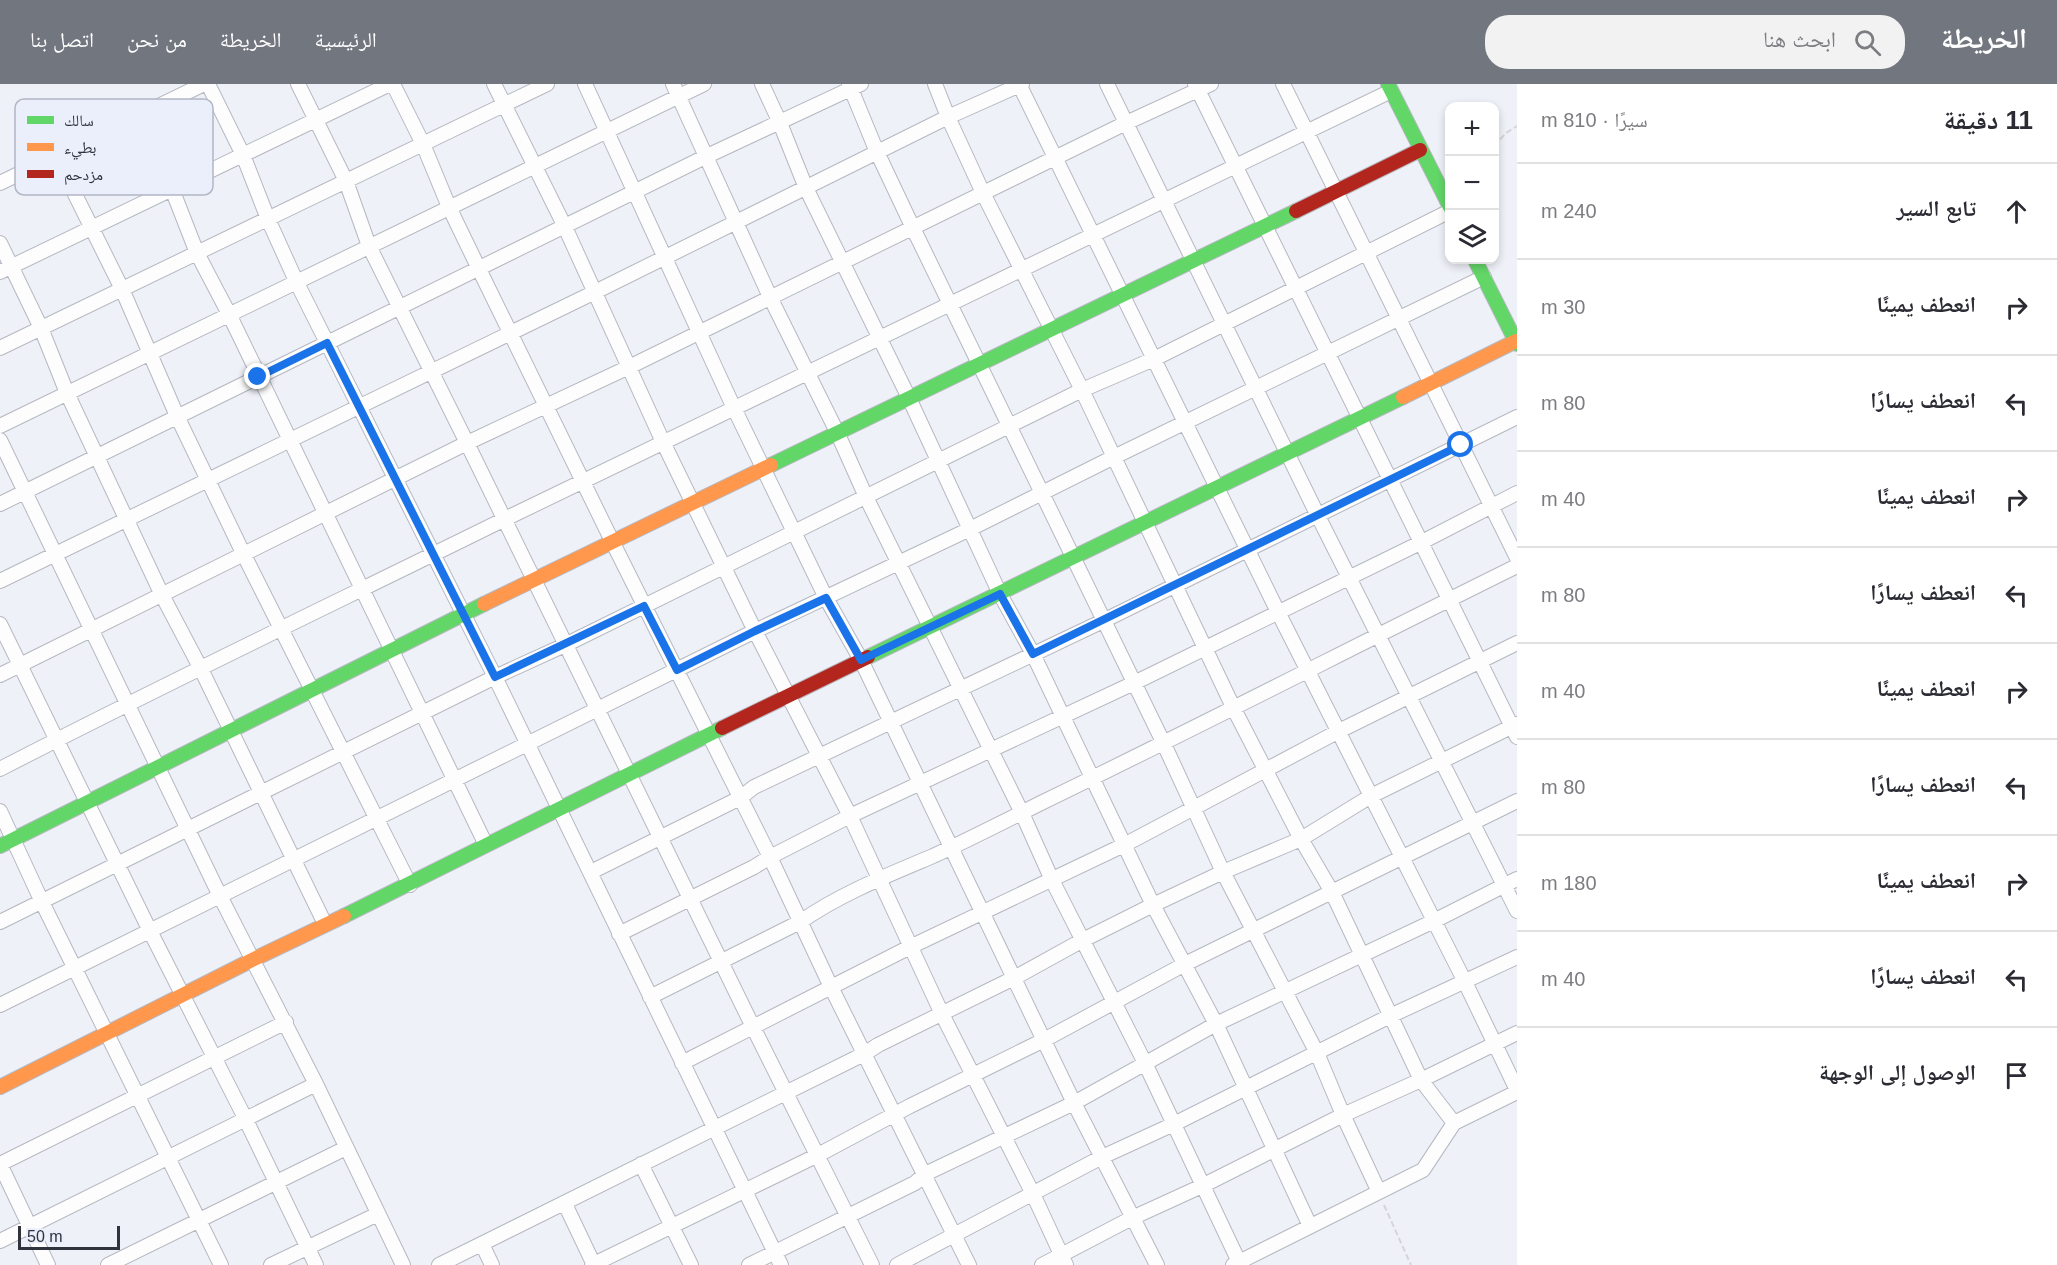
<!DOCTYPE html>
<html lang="ar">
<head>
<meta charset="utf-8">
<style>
  body { margin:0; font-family:Helvetica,"Noto Naskh Arabic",sans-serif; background:#f2f2f3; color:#2b2b33; direction:rtl }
  .controls { position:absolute; right:18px; top:18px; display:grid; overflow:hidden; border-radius:12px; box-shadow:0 3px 9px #0003 }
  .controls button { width:54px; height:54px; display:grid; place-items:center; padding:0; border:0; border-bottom:2px solid #e1e1e2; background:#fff; color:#2b2b33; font:30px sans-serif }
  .scale { position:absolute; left:18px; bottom:15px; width:102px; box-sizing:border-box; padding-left:6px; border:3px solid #2f333e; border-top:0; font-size:16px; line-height:21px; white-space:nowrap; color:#2f333e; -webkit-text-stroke:4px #ebeffc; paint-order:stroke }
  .stop { position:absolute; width:18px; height:18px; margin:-14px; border:4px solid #1a73e8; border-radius:50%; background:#fff }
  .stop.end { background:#1a73e8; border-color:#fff; box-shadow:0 2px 6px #0008 }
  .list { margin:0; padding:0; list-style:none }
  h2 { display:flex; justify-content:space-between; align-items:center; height:78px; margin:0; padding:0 24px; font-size:26px }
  h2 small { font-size:20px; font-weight:400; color:#7c7c81 }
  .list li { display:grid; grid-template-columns:39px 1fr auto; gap:18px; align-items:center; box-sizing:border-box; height:96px; padding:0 24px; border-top:2px solid #e1e1e2 }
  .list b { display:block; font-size:22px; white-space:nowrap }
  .list em { font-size:20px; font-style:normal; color:#7c7c81 }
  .icon { flex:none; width:33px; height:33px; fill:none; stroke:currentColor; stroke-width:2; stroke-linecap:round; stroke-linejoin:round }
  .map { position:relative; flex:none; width:1517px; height:1181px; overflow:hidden; direction:ltr }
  header { display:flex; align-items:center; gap:36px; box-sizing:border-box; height:84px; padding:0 30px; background:#72767f; color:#fff }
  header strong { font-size:28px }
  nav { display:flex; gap:33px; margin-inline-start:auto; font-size:21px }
  .search { width:420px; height:54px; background:#f2f2f3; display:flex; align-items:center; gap:15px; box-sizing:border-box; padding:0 21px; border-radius:24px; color:#7c7c81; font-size:22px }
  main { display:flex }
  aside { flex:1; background:#fff }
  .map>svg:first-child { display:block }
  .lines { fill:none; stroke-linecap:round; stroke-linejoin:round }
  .street-casing { stroke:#b6b8c1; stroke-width:16 }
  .fast-casing { stroke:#b6b8c1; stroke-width:16 }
  .slow-casing { stroke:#b6b8c1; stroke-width:16 }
  .jam-casing { stroke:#b6b8c1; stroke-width:16 }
  .path { stroke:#d5d5d8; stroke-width:2; stroke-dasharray:6 3; stroke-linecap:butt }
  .street { stroke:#fdfdfe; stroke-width:14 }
  .fast { stroke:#63d668; stroke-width:14 }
  .slow { stroke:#ff974d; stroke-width:14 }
  .jam { stroke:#b3261e; stroke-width:14 }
  .route { stroke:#1a73e8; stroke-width:8 }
  .key { fill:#ebeffc; stroke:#b3b7c3; stroke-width:1.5 }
  .key-label { font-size:16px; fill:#2f333e }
</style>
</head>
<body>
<header>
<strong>الخريطة</strong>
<div class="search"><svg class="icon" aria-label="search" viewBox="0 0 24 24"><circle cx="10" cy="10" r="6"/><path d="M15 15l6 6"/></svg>ابحث هنا</div>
<nav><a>الرئيسية</a><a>الخريطة</a><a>من نحن</a><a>اتصل بنا</a></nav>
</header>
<main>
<aside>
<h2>11 دقيقة<small>سيرًا · 810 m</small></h2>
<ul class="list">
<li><svg class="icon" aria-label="ahead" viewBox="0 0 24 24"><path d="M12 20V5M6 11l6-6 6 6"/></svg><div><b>تابع السير</b></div><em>240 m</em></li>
<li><svg class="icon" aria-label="right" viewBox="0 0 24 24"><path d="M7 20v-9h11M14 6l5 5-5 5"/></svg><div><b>انعطف يمينًا</b></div><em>30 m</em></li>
<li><svg class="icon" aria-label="left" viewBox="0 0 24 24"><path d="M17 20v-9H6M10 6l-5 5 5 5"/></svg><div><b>انعطف يسارًا</b></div><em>80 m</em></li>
<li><svg class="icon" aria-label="right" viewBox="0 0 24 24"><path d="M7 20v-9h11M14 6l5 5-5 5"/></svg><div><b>انعطف يمينًا</b></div><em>40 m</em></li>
<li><svg class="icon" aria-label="left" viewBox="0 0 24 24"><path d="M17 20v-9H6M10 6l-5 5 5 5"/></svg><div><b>انعطف يسارًا</b></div><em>80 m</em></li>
<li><svg class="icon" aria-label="right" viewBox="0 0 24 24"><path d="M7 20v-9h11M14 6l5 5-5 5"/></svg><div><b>انعطف يمينًا</b></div><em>40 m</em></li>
<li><svg class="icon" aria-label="left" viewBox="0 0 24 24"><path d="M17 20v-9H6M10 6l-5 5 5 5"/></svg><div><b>انعطف يسارًا</b></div><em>80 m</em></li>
<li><svg class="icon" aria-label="right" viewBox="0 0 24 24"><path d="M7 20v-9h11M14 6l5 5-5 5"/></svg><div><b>انعطف يمينًا</b></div><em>180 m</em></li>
<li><svg class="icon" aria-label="left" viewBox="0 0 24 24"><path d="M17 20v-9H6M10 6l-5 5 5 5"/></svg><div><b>انعطف يسارًا</b></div><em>40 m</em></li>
<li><svg class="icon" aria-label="arrive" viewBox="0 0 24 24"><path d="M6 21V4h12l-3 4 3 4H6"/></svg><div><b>الوصول إلى الوجهة</b></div></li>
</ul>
</aside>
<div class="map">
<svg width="1517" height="1181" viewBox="0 0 1517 1181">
  <rect width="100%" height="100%" fill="#eff1f8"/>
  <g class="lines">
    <g class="street-casing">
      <path id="street" d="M208,0L243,71L268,135L296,197L495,593L781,1181
        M298,0L346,97L369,162L467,359L753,943L872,1181
        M393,0L423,60L449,123L479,185L613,459L770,773L831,903L969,1181
        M494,0L565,143L663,358L755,547L850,732L942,930L1033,1110L1066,1181
        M585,0L733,322L826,514L861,576L1074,1019L1157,1181
        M673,0L770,213L837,348L866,413L1022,729L1052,796L1145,979L1239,1178
        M762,0L780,39L806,104L909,314L1000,510L1033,570L1153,821L1216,940L1310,1142
        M849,0L877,68L913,144L1164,660L1223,788L1317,969L1343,1031L1379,1108
        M935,0L948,33L983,109L1082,306L1234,625L1301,755L1332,808L1421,996L1454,1039
        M1019,0L1278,528L1465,898L1517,1006
        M1107,0L1318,432L1517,827
        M1195,0L1517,653
        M1283,0L1517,474
        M136,33L172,105L197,169L229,230L486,761
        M56,72L122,205L177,332L244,471L410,801
        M0,99L204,0
        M0,159L41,244L67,309L162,511L201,585L325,840
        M0,188L390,0
        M0,264L547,0
        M0,342L704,0
        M0,356L220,812L316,1000L403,1181
        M0,420L705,73L861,0
        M0,497L595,208L948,33L1022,0
        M0,540L150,847L245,1034L316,1181
        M0,591L467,359L629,283L1126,39L1211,0
        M0,685C168,598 339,517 509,433C802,289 1096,147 1391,7
        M0,727L42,818L221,1181
        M591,788L740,714L754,703L1103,537L1517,333
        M0,838L495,593L565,561L1082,306L1154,275L1450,127
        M619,850L754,783L770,773L850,732L1134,599L1420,459L1517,409
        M650,913L800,838C840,810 888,791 933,772C970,755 1007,736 1043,718C1202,641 1359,560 1517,482
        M0,921L755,547L970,445L1114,373L1484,193
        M682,979L910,863L1124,761L1339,647L1517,559
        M0,1080L286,938
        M0,1080L48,1181
        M641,1080L691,1181
        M565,1120L594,1181
        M0,1157L316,1000
        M482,1160L492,1181
        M108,1181L346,1064
        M271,1181L378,1130
        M439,1181L864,970L878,961L1014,894L1083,856L1153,821L1223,788L1301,755L1371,712L1517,640
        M592,1181L818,1071L910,1022L1044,956L1185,880L1517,717
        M749,1181L915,1099L925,1090L1074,1019L1216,940L1434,837L1517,795
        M897,1181L1102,1073L1174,1040L1390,932L1517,873
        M1042,1181L1132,1134L1202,1102L1343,1031L1421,996L1517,949
        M1233,1181L1423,1086L1454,1039L1517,1008"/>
    </g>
    <g class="fast-casing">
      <path id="fast" d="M1388,0L1450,123
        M1475,176L1517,260
        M771,381C946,296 1122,213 1296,127
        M868,573L1403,313
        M0,762L484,520
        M344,832L722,644"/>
    </g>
    <g class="slow-casing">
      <path id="slow" d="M1403,313L1516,257
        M484,520L771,381
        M0,1003L252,876L344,832"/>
    </g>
    <g class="jam-casing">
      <path id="jam" d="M1296,127L1420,66
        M722,644L868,573"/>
    </g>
    <path class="path" d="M1494,62L1506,49L1517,42
      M1384,1121L1411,1181"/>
    <use href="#street" class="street"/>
    <use href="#fast" class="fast"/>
    <use href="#slow" class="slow"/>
    <use href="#jam" class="jam"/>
  </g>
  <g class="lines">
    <path class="route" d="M258,293L327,259L495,593L644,522L677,586L755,547L826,514L861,576L1000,510L1033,570L1461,361"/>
  </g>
  <rect x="15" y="15" width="198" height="96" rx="9" class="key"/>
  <rect x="27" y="32" width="27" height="8" fill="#63d668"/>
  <rect x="27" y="59" width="27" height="8" fill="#ff974d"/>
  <rect x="27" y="86" width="27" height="8" fill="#b3261e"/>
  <g class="key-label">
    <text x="64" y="42">سالك</text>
    <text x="64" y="69">بطيء</text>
    <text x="64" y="96">مزدحم</text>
  </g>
</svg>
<div class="controls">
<button>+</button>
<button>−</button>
<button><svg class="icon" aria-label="layers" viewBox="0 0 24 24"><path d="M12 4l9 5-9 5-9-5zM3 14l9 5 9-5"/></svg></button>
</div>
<div class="scale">50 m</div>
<div class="stop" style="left:1461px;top:361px"></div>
<div class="stop end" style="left:258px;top:293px"></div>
</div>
</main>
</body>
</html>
